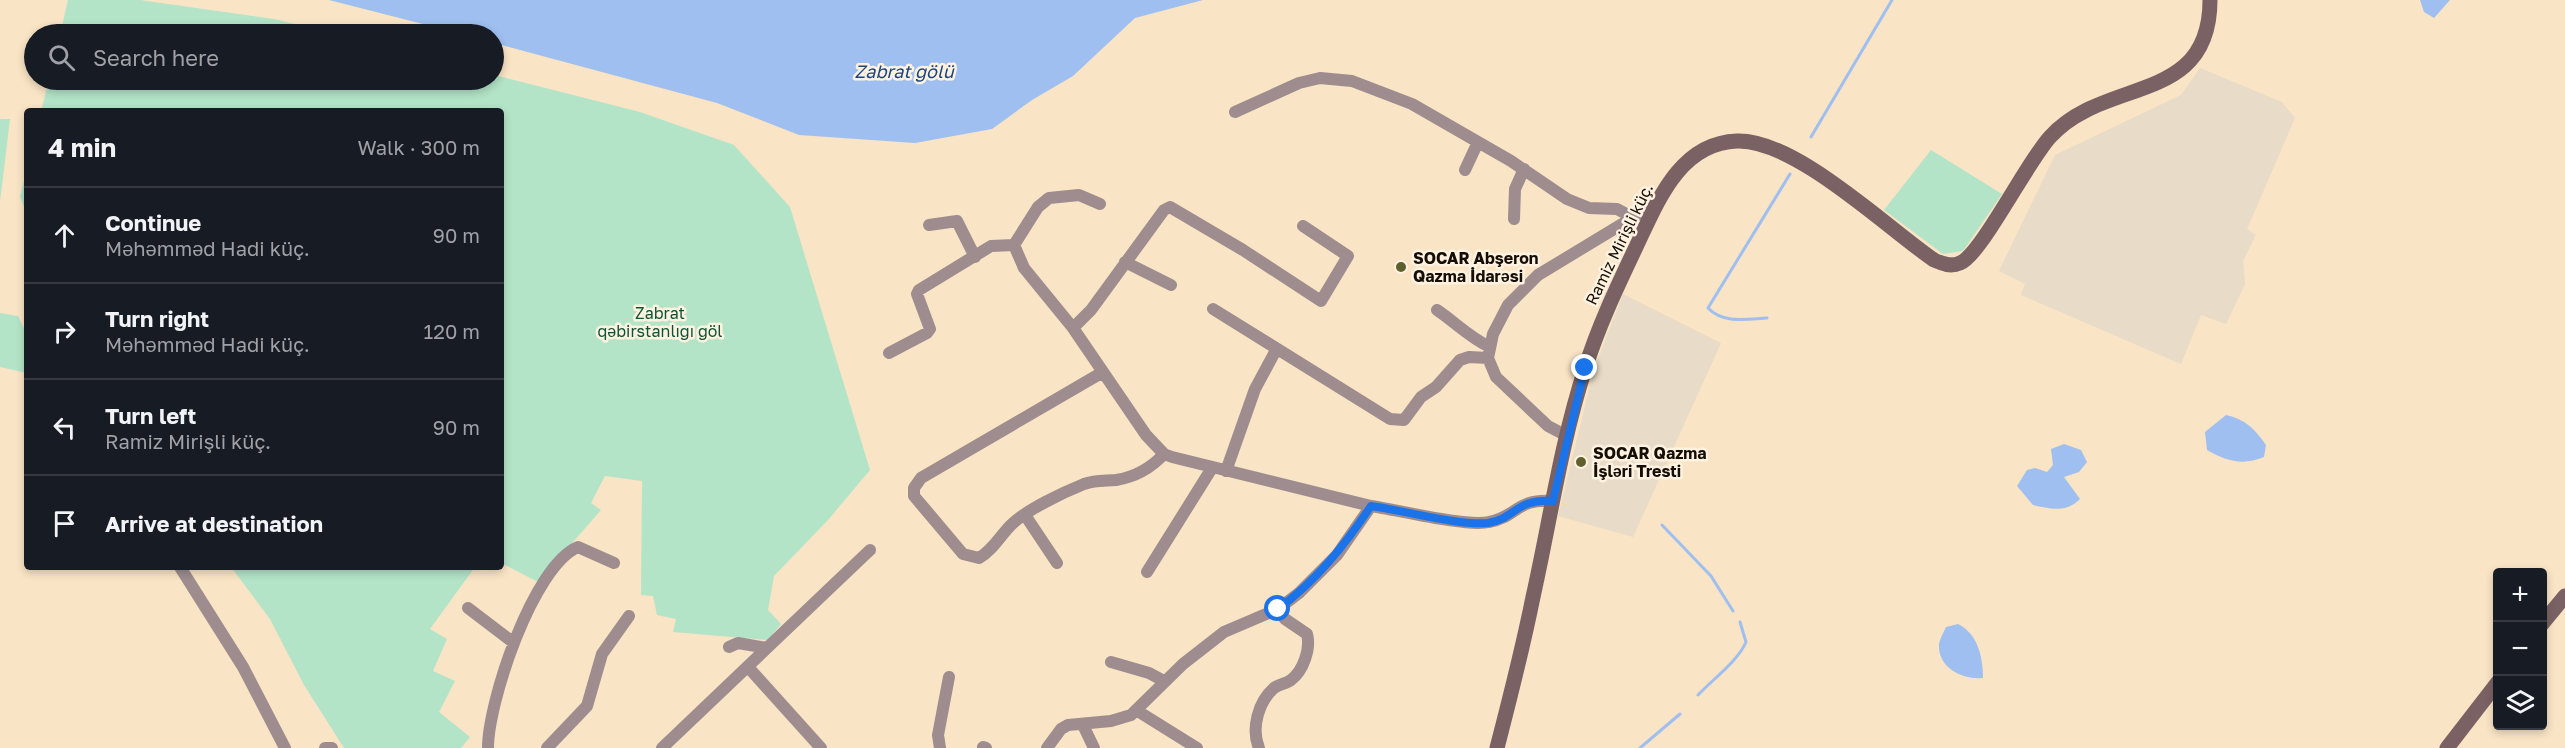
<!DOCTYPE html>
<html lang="en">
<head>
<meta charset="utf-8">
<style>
  body { margin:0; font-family:"Golos Text",sans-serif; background:#242831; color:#f1f3f6 }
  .controls { position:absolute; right:18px; bottom:18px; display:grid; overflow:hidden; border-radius:6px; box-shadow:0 3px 9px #0003 }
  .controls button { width:54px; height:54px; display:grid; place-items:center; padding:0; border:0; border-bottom:2px solid #363941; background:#171b24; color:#f1f3f6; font:30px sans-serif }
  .stop { position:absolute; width:18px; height:18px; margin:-14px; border:4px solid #1a73e8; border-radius:50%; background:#fff }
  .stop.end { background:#1a73e8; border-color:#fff; box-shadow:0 2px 6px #0008 }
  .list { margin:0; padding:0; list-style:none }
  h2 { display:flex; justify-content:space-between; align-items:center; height:78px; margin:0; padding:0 24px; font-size:26px }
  h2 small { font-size:20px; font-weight:400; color:#9ea1a6 }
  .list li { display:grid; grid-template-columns:39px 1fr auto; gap:18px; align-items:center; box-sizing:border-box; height:96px; padding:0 24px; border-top:2px solid #363941 }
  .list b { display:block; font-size:22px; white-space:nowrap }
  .list p { margin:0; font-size:20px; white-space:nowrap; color:#9ea1a6 }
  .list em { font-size:20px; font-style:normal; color:#9ea1a6 }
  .icon { flex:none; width:33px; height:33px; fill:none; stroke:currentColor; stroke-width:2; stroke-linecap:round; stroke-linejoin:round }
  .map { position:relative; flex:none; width:2565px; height:748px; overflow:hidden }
  .search { position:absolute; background:#171b24; box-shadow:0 3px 9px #0003; left:24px; top:24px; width:480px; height:66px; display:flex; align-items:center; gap:15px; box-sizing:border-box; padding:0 21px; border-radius:33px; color:#9ea1a6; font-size:22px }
  .panel { position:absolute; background:#171b24; box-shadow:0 3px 9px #0003; left:24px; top:108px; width:480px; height:462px; border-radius:6px }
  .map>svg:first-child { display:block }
  .industrial { fill:#e8dbc7 }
  .green { fill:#b3e4c7 }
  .water { fill:#9ebfef }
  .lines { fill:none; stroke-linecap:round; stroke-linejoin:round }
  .stream { stroke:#9ebfef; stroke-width:3 }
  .street { stroke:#9e8c8e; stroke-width:12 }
  .secondary { stroke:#7a6264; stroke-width:15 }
  .route { stroke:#1a73e8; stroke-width:8 }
  .poi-dot { fill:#5f602e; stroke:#fff2e0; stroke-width:2 }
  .labels { text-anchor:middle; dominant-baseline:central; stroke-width:5; stroke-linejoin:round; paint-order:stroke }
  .street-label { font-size:16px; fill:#150e05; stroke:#fff2e0 }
  .poi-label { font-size:16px; font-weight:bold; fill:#150e05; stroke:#fff2e0; text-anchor:start }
  .park-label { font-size:16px; fill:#0b5435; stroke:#fff2e0 }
  .water-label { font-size:18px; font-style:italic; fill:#1b457e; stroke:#fff2e0 }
</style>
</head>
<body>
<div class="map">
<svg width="2565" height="748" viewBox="0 0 2565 748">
  <rect width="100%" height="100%" fill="#f9e4c5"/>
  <path class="industrial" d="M2200,68L2282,102L2295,118L2247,229L2256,235L2243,261L2245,284L2226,324L2201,315L2181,364L2021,295L2025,284L1999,271L2055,155L2181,95Z
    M1623,294L1721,343L1633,537L1558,516L1594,369Z"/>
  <path class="green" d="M68,0H140L274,19L335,34H60Z
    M494,75L640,112L734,145L790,207L870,470L828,520L774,576L768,610L781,624L768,640L673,632L676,619L657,615L653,596L641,595L642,481L605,476L591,503L601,510L538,582L501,563V111H41L49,80H494Z
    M0,119H10L0,202Z
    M1931,150L2002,194L1963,251L1943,254L1884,210Z
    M27,169V214L20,197Z
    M0,313L18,316L27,335V373L0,367Z
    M231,567H475L430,629L447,639L433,671L455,681L439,712L470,737L461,748H344L304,685L270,619Z"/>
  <path class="water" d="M329,0H1203L1135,18L1073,76L1032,100L992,129L915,143L799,135L717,103L494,43V34H462Z
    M2420,0H2450L2434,18L2424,12Z
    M2226,415C2245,419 2255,429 2266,445L2264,457C2243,466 2226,461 2207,450L2205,432Z
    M2064,444L2081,450L2087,462L2079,472L2064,477L2080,499C2066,513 2051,509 2033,505L2017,486L2027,470L2035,468L2047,472L2053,465L2051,449Z
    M1958,624C1978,634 1983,657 1983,678C1964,680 1938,669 1939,645C1939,640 1944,632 1946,627Z"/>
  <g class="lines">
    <path class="stream" d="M1811,137L1892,0
      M1767,318C1747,319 1723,324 1708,308L1790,174
      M1662,525L1711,576L1733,611
      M1698,695C1713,679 1738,661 1746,642L1740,622
      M1640,748L1680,714"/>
    <path class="street" d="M1235,112L1299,83L1320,78L1352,81L1412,104L1511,161L1567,199L1589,208L1617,209L1632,217
      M1465,170L1478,142
      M1514,219L1515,189L1524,169
      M929,225L957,221L975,257
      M1014,245L1038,207L1049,198L1079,195L1100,204
      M1125,262L1171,285
      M1213,309L1390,419L1404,420L1421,397L1436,387L1460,360L1469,357L1488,358
      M1437,310C1455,322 1470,338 1490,347
      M1073,328L1091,310L1164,210L1170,207L1243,250L1321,301L1348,256L1303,226
      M889,353L927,333L930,329L917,294L919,290L991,246L1014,245L1024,268L1073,328L1146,435L1164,454L1172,457L1371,506
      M1103,372L921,478L914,488V496L963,554L979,558C993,550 1000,536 1011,525C1026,510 1064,492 1084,484C1095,480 1105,481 1116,480C1135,477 1151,468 1164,454
      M1567,436L1548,426L1496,377L1488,358L1493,334L1508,305L1538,275L1657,203
      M1226,471L1255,389L1276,350
      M1025,515L1057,563
      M180,567L243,667L285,748
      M1147,572L1212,468
      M468,608L514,643
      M729,647L738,643L767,648
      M1111,662L1149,673L1164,681
      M748,667L821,748
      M1136,710L1197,748
      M1083,725L1094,748
      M983,747L986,748
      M325,748H332
      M488,748C488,702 533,566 578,547L614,563
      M547,748L587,706L602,654L629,616
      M662,748L870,550
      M940,748L938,735L949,677
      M1047,748L1061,729L1068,725L1111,721L1131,715L1183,664L1224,632L1278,609L1299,593L1337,555L1371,506C1398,510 1466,527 1489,522C1517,517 1516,498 1553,501
      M1259,748C1251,729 1258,702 1274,688C1279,684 1286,684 1291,680C1303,671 1311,649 1307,634L1285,619L1278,609"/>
    <path class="secondary" d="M2542,624L2565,596
      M1497,748C1510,698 1523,647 1533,597C1550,521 1561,443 1585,369C1598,327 1617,287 1636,247C1657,203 1679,143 1737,141C1795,139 1886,227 1934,260C1943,264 1951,267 1960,263C1981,255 2027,162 2050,137C2105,76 2210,106 2210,0
      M2447,748L2498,682"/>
  </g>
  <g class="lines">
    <path class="route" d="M1278,609C1317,580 1344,546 1371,506C1401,510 1460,526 1488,523C1515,519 1516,498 1553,501L1585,368"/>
  </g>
  <g class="poi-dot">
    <circle cx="1401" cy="267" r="6"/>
    <circle cx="1581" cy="462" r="6"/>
  </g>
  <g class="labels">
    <g class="street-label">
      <text transform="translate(1619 244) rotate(-64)">Ramiz Mirişli küç.</text>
    </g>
    <g class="poi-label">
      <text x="1413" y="258">SOCAR Abşeron<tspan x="1413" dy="18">Qazma İdarəsi</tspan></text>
      <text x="1593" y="453">SOCAR Qazma<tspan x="1593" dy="18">İşləri Tresti</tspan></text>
    </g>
    <g class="park-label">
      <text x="660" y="313">Zabrat<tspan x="660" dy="18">qəbirstanlığı göl</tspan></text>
    </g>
    <g class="water-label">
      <text x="904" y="71">Zabrat gölü</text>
    </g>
  </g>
</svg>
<div class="controls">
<button>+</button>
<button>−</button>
<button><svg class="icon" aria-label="layers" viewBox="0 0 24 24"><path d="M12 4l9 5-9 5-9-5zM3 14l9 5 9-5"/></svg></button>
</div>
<div class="stop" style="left:1278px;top:609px"></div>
<div class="stop end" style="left:1585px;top:368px"></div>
<div class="search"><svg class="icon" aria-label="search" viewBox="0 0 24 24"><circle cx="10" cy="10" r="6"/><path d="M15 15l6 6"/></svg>Search here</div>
<section class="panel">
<h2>4 min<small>Walk · 300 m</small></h2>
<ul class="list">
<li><svg class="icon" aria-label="ahead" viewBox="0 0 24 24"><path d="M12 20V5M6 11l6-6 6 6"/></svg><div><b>Continue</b><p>Məhəmməd Hadi küç.</p></div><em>90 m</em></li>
<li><svg class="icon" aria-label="right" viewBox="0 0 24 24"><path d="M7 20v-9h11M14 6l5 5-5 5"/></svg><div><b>Turn right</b><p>Məhəmməd Hadi küç.</p></div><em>120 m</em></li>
<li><svg class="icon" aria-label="left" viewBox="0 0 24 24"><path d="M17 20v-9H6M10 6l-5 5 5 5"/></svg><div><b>Turn left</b><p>Ramiz Mirişli küç.</p></div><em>90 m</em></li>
<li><svg class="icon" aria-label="arrive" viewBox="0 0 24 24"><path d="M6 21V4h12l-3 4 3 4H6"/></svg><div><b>Arrive at destination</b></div></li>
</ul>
</section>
</div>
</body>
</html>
